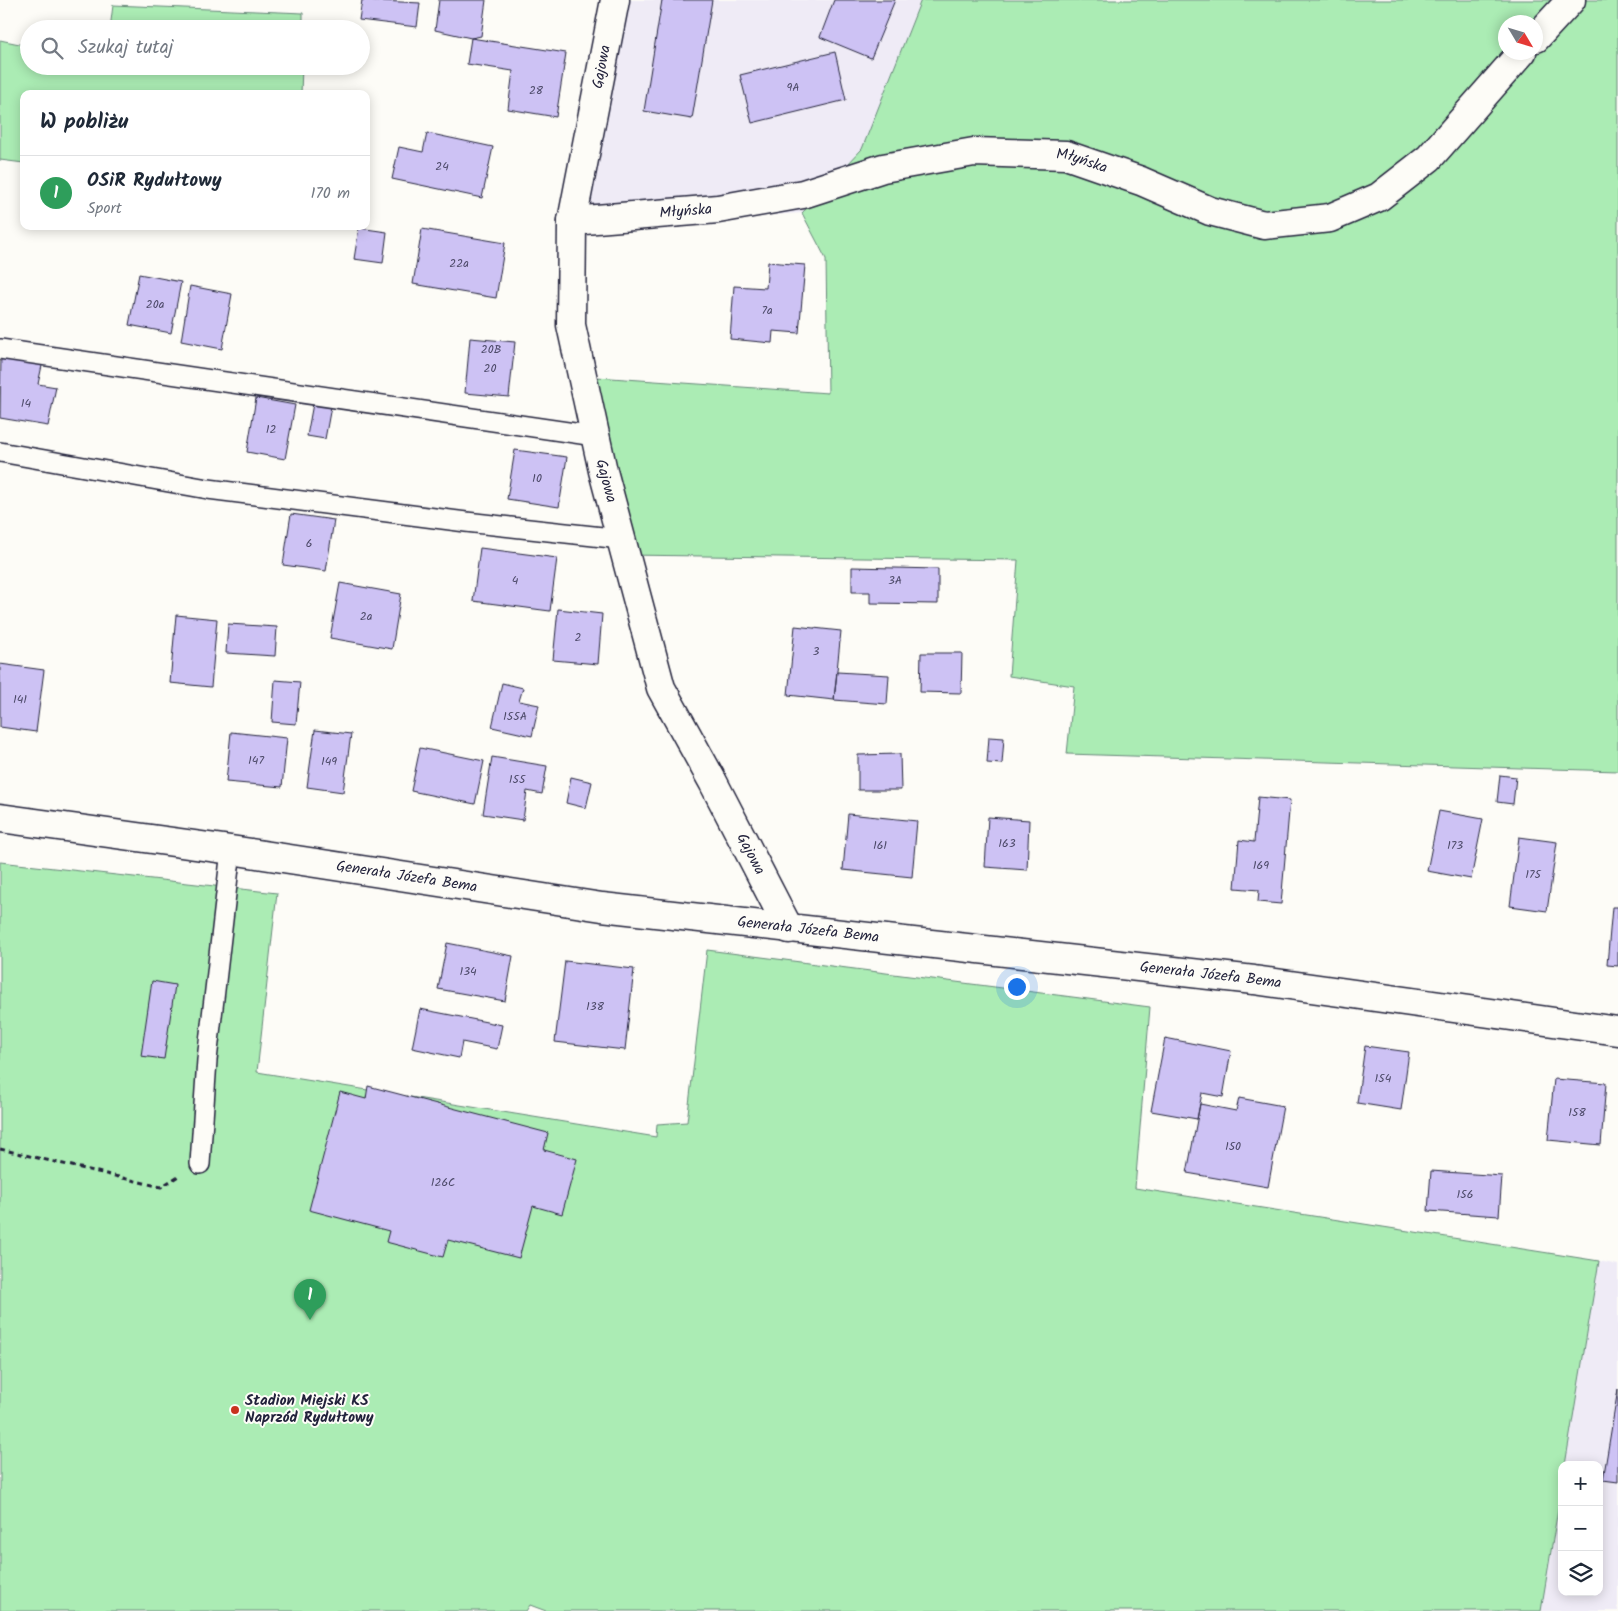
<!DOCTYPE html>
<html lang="pl">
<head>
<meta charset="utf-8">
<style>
  body { margin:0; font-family:Kalam,sans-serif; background:#f6f6f7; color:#1f2937 }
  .controls { position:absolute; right:15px; bottom:15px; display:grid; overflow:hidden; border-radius:10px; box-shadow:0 2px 12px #0003 }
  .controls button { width:45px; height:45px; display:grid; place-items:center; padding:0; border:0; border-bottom:1px solid #e0e1e3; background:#fff; color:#1f2937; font:25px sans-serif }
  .compass { position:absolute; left:1498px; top:15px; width:45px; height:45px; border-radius:50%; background:#fff; box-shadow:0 2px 12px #0003; rotate:128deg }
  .you { position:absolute; left:1016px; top:986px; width:18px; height:18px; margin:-12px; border:4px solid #fff; border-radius:50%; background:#1a73e8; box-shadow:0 0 0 8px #1a73e833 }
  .badge { display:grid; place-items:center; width:32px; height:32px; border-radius:50%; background:#c8321e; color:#fff; font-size:16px; font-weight:700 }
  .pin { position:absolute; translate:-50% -41px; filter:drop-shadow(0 1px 2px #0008) }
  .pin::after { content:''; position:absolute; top:26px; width:18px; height:15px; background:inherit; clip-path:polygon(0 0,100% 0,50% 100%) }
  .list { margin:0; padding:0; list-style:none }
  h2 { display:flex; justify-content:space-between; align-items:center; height:65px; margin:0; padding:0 20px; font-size:21px }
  h2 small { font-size:16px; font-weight:400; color:#747a83 }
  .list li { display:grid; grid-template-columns:32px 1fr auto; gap:15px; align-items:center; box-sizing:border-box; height:75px; padding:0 20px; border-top:1px solid #e0e1e3 }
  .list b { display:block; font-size:19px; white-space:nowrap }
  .list p { margin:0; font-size:16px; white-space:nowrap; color:#747a83 }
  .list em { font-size:16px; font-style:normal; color:#747a83 }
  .icon { flex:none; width:28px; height:28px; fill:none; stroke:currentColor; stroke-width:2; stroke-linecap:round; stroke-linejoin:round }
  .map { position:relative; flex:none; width:1618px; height:1611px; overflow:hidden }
  .search { position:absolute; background:#fff; box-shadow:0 2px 12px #0003; left:20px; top:20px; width:350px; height:55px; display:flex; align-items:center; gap:12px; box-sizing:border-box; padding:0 18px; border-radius:28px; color:#747a83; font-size:19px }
  .panel { position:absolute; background:#fff; box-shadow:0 2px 12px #0003; left:20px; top:90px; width:350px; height:140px; border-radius:10px }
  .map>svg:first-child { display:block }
  .built { fill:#efebf6 }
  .green { fill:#abecb4; stroke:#668778; fill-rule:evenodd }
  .building { fill:#cdc2f4; stroke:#22223b }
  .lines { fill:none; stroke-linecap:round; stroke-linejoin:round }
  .lane-casing { stroke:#22223b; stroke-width:22 }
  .street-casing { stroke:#22223b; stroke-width:31 }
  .secondary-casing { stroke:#22223b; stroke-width:31 }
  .path { stroke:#22223b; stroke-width:3; stroke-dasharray:5 4; stroke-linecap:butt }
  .lane { stroke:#fdfcf7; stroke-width:19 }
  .street { stroke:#fdfcf7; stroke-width:28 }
  .secondary { stroke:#fdfcf7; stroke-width:28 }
  .poi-dot { fill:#c8321e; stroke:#fdfcf7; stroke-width:2 }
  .labels { text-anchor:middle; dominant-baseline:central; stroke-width:4; stroke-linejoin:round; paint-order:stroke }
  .number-label { font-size:12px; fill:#4d4a69 }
  .street-label { font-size:15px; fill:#22223b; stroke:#fdfcf7 }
  .poi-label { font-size:15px; font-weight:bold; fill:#22223b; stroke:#fdfcf7; text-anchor:start }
</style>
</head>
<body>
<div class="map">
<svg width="1618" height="1611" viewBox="0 0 1618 1611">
  <rect width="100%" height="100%" fill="#fdfcf7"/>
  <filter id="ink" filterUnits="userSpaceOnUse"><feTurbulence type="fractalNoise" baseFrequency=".02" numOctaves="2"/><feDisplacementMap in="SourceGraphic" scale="10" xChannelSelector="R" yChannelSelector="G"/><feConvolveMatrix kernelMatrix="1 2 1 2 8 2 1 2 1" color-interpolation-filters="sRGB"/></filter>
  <g filter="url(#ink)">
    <path class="built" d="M615,0H921L862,149L802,213L701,220L572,221Z
      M1599,1261L1618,1265V1611H1541L1562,1485V1592H1599V1465H1565Z"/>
    <path class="green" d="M921,0H1618V771L1067,754L1074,686L1009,676L1018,560L625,555L582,376L828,393L826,259L802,213L862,149ZM1506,22H1536V52H1506Z
      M113,5L303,13V29H110Z
      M0,40L29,46V66H302L301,94H24V163L0,160Z
      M0,862L277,893L257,1072L656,1137L657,1124L687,1122L707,950L1150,1007L1135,1188L1599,1261L1565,1465H1562V1485L1541,1611H546L530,1605L526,1611H0Z"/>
    <path class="building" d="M362,0L420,3L417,27L359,20Z
      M439,0H486L481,36L471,38L435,30Z
      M662,0H712L692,119L644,111Z
      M834,0H895L871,58L820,37Z
      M471,38L566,53L556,117L508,109L513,71L467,64Z
      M835,52L846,100L752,123L740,75Z
      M427,133L493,147L482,198L392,179L399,147L423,152Z
      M359,228L387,232L383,263L354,259Z
      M422,229L505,243L496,298L413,284Z
      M768,262L805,265L799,333L773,331L772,343L730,339L734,286L766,288Z
      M139,274L181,282L171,333L129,325Z
      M190,286L232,294L222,349L181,341Z
      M470,338L515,342L509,397L465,393Z
      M1,353L43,361L38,384L56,387L48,426L0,418Z
      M256,398L295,405L285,459L247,452Z
      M314,398L332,401L325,439L307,436Z
      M515,450L567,457L559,507L507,499Z
      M291,514L334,520L326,571L283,565Z
      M480,548L557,558L550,611L473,601Z
      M852,567L938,569V604L870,603V592H852Z
      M340,583L401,594L392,649L330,638Z
      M558,609L602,614L598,664L553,660Z
      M176,615L217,619L211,687L170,683Z
      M228,624L277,627L275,656L226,653Z
      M795,626L841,631L834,700L788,695Z
      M921,653H962L961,693L920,692Z
      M0,664L44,670L36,732L0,727Z
      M837,672L889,675L887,704L834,700Z
      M275,680L300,682L296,724L272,722Z
      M502,683L523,688L519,701L539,705L532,736L492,727Z
      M315,730L351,734L343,792L307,787Z
      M231,732L287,738L282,787L226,782Z
      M989,737L1004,738L1002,764L987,763Z
      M420,748L484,761L475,804L411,791Z
      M900,754L901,790H858V755Z
      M492,757L547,766L542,794L527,791L523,820L483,814Z
      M1500,775L1516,777L1513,804L1497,802Z
      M571,777L592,782L586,808L566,803Z
      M1258,797L1290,800L1281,904L1258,902L1259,890L1235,888L1239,840L1254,842Z
      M1439,811L1483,819L1471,879L1427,871Z
      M848,814L917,821L912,877L843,870Z
      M988,817L1029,820L1027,870L985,867Z
      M1519,837L1557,842L1547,911L1510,906Z
      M1612,907H1618V966L1607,965Z
      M447,943L513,956L505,1001L438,989Z
      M565,961L634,969L625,1050L555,1042Z
      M152,981L175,985L164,1059L141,1056Z
      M420,1009L502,1025L497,1049L462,1042L459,1058L412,1048Z
      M1165,1038L1231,1051L1223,1097L1202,1093L1197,1119L1151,1111Z
      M1365,1046L1409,1052L1401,1110L1357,1103Z
      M1554,1079L1606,1083L1601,1145L1548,1140Z
      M368,1086L548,1133L544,1150L577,1159L562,1214L533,1206L519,1258L448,1240L443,1257L386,1242L389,1231L309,1210L340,1092L366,1099Z
      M1239,1098L1283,1106L1268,1187L1187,1173L1200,1104L1236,1111Z
      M1431,1171L1502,1176L1499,1216L1428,1211Z
      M1618,1389V1482L1603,1480Z"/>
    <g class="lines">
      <g class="lane-casing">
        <path id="lane" d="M0,349L595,436
          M0,452L208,489L466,522L621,539
          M200,1164L207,1060L231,850"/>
      </g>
      <g class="street-casing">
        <g id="street">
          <path id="s1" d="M615,0L572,221L571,325L603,471L661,688L713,782L789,929"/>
          <path d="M1536,38L1571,0"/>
          <path id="s2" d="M572,221L718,209L803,194L883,168L974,152L1066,155L1141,181L1210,211L1264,225L1330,218L1379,197L1429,158L1522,52"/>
        </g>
      </g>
      <g class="secondary-casing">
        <g id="secondary">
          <path id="s3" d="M0,818L231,850L602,907L1254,980L1618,1031"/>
        </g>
      </g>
      <path class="path" d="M0,1149L161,1187L180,1175"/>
      <use href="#lane" class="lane"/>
      <use href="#street" class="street"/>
      <use href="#secondary" class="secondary"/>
    </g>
  </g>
  <circle class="poi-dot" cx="235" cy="1410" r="5"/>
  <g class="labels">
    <g class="number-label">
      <text x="793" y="87">9A</text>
      <text x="536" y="90">28</text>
      <text x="442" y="166">24</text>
      <text x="459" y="263">22a</text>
      <text x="155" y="304">20a</text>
      <text x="767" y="310">7a</text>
      <text x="491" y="349">20B</text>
      <text x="490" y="368">20</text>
      <text x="26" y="403">14</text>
      <text x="271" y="429">12</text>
      <text x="537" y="478">10</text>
      <text x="309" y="543">6</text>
      <text x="515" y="580">4</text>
      <text x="895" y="580">3A</text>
      <text x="366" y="616">2a</text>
      <text x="578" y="637">2</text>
      <text x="816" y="651">3</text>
      <text x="20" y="699">141</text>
      <text x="515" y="716">155A</text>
      <text x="256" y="760">147</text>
      <text x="329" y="761">149</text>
      <text x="517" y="779">155</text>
      <text x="1007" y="843">163</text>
      <text x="880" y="845">161</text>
      <text x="1455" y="845">173</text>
      <text x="1261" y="865">169</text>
      <text x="1533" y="874">175</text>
      <text x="468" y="971">134</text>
      <text x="595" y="1006">138</text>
      <text x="1383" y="1078">154</text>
      <text x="1577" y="1112">158</text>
      <text x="1233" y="1146">150</text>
      <text x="443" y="1182">126C</text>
      <text x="1465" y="1194">156</text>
    </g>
    <g class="street-label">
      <text transform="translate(602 67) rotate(-79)">Gajowa</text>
      <text stroke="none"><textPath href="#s2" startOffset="518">Młyńska</textPath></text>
      <text stroke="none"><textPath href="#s2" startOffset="114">Młyńska</textPath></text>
      <text stroke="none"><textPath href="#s1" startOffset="489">Gajowa</textPath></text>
      <text stroke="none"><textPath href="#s1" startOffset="892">Gajowa</textPath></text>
      <text stroke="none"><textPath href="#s3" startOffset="411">Generała Józefa Bema</textPath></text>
      <text stroke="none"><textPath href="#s3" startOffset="816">Generała Józefa Bema</textPath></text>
      <text stroke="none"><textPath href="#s3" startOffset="1221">Generała Józefa Bema</textPath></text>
    </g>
    <g class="poi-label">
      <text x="245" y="1401">Stadion Miejski KS<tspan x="245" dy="17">Naprzód Rydułtowy</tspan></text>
    </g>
  </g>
</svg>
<div class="controls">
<button>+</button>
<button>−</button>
<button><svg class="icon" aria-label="layers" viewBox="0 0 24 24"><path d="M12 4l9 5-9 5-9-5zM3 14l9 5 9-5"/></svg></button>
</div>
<svg class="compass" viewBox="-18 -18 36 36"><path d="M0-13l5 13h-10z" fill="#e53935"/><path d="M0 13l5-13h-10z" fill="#747a83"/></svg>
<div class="you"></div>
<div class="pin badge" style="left:310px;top:1320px;background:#2e9e5b">1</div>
<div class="search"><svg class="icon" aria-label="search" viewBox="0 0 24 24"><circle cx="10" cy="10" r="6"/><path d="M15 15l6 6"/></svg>Szukaj tutaj</div>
<section class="panel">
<h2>W pobliżu<small></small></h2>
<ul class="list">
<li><span class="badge" style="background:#2e9e5b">1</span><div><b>OSiR Rydułtowy</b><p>Sport</p></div><em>170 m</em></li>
</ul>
</section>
</div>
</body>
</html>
